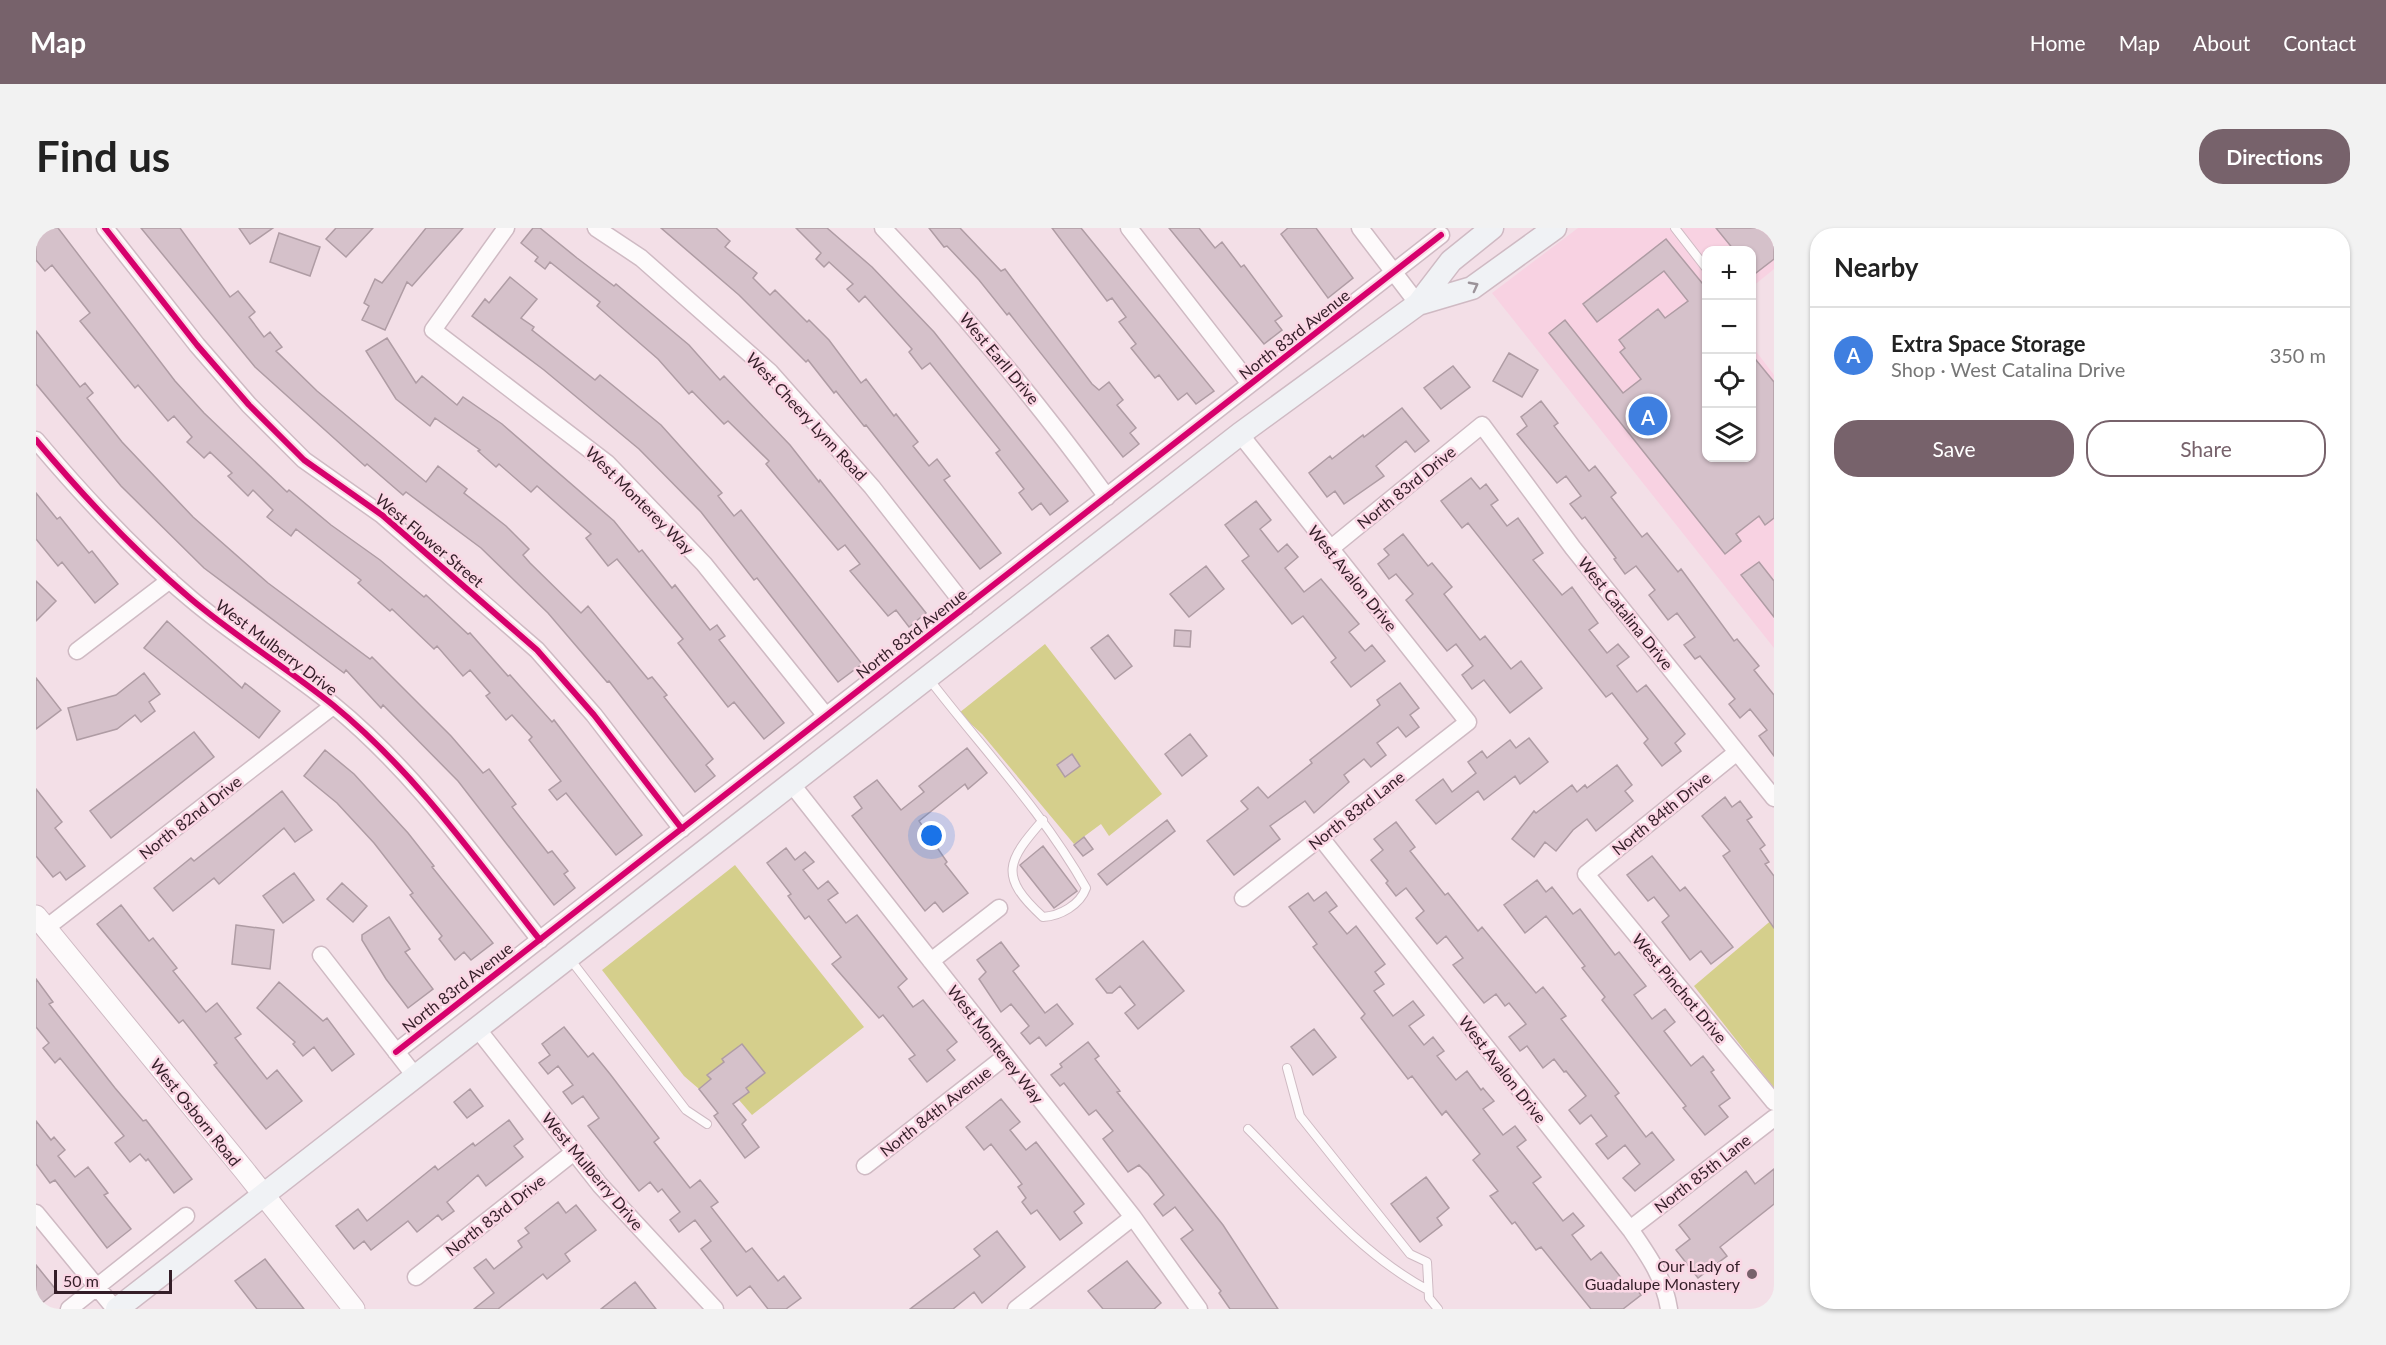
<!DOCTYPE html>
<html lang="en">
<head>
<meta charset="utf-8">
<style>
  body { margin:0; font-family:Lato,sans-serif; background:#f2f2f2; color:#222 }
  .controls { position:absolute; right:18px; top:18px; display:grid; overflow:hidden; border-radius:12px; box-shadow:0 2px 4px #0004 }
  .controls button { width:54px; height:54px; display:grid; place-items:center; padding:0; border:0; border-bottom:2px solid #e0e0e0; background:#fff; color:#222; font:30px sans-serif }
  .scale { position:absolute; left:18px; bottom:15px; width:118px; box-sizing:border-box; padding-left:6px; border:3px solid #341e28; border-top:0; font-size:16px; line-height:21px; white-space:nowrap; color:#341e28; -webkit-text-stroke:4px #fbd7e5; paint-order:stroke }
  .you { position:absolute; left:896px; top:608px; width:21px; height:21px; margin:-15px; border:4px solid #fff; border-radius:50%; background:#1a73e8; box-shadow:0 0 0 9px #1a73e833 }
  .badge { display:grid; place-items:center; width:39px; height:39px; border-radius:50%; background:#77626b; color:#fff; font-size:20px; font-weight:700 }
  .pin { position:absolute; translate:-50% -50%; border:3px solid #fff; box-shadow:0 2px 6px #0006 }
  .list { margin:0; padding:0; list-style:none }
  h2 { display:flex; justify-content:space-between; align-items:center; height:78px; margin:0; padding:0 24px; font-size:26px }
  h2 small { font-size:20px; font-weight:400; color:#767676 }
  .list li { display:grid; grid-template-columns:39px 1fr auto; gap:18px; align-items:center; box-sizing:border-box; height:96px; padding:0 24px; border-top:2px solid #e0e0e0 }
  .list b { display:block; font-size:22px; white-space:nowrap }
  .list p { margin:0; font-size:20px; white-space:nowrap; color:#767676 }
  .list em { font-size:20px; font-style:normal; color:#767676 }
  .actions { display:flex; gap:12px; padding:18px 24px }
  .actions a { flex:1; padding:14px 0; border:2px solid #77626b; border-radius:24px; text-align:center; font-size:21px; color:#77626b }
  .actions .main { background:#77626b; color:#fff }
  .icon { flex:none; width:33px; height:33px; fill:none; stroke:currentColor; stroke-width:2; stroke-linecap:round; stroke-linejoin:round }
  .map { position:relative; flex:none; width:1738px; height:1081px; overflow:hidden; border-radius:24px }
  header { display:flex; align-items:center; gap:36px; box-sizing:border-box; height:84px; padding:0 30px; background:#77626b; color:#fff }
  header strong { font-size:28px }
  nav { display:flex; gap:33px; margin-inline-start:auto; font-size:21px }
  .intro { display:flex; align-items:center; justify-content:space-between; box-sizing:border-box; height:144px; padding:0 36px }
  h1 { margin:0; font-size:42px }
  .button { padding:15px 27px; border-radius:24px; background:#77626b; color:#fff; font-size:21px; font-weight:700 }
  main { display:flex; gap:36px; padding:0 36px }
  aside { flex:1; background:#fff; border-radius:24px; box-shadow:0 2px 4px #0004 }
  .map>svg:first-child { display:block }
  .built { fill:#f8d2e2 }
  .green { fill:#d5cf8c }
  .building { fill:#d5c1ca; stroke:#af9ca4; stroke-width:1.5 }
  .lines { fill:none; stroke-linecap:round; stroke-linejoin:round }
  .service-casing { stroke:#cfbac3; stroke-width:10 }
  .minor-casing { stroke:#cfbac3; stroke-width:19 }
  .tertiary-casing { stroke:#cfbac3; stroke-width:23 }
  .secondary-casing { stroke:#cfbac3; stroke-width:25 }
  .service { stroke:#fdfafb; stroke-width:8 }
  .minor { stroke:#fdfafb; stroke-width:16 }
  .tertiary { stroke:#fdfafb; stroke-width:21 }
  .secondary { stroke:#f0f2f5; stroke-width:22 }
  .cycleway-casing { stroke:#fbd7e5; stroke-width:10 }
  .cycleway { stroke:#d6006c; stroke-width:6 }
  .oneway { stroke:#9b9399 }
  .poi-dot { fill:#77626b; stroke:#fbd7e5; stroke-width:2 }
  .labels { text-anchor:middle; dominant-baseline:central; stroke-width:5; stroke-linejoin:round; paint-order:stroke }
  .street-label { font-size:16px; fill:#341e28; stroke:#fbd7e5 }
  .poi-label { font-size:16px; fill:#341e28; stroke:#fbd7e5; text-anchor:end }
</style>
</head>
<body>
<header>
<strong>Map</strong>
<nav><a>Home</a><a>Map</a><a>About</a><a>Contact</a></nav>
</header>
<div class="intro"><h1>Find us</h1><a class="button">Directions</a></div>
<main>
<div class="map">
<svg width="1738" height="1081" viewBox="0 0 1738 1081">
  <rect width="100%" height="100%" fill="#f3dfe7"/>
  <path class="built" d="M1542,0H1738V41L1716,59V22H1670V230H1716V118L1738,147V420L1456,65Z"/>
  <path class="green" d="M1009,416L1126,566L1073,608L1065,596L1038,616L946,506L923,485Z
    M699,637L828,799L716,887L703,872L713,864L710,860L729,845L706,816L686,831L688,834L672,847L675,851L663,861L648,848L566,742Z
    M1738,690V860L1658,758Z"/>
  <path class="building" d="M0,0H22L139,153L168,185L251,264L253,262L295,297L344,332L388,369L390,367L432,406L434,405L472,448L474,447L516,494L518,492L606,607L580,627L530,565L521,572L513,562L525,553L493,512L496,509L476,487L470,492L450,468L454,465L434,442L427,448L401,418L398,421L356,381L354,383L322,355L325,352L260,301L255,308L231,289L237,282L217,262L212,268L192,248L196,245L174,224L168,230L151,214L156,209L138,188L132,193L102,157L99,160L44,93L54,85L16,37L9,43L0,32Z
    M105,0H144L194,69L202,63L219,84L213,89L228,109L234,104L246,119L240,123L281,163L390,254L402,238L431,261L428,265L470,298L493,321L487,327L494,335L545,385L552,378L612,451L616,449L631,467L628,469L677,531L670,537L679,548L659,564L573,453L571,454L512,385L445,320L370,264L367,267L331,236L329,238L219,139Z
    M203,0H237L214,16Z
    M300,0H337L310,29L290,11Z
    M390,0H427L376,58L371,54L349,102L326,92L333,78L328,75L339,51L346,55Z
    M497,0H504L541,30L578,58L580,56L653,117L684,152L688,148L754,217L783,254L784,252L890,385L873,399L860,382L852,388L814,343L824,336L809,317L802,322L730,236L733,233L692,193L688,196L656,163L653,166L622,131L561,78L564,74L514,34L509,41L499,33L502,29L485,15Z
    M625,0H680L694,13L689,19L721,45L717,50L734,67L739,62L771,94L773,92L793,112L825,155L830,151L858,188L860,186L882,214L877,218L893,238L901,231L914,248L908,252L965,325L944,341L830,197L828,198L800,163L798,165L772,132L770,134L703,67Z
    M760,0H791L836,39L898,104L1032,273L1014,287L1005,275L996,282L983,265L988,261L960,225L964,222L894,135L886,141L873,124L876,121L829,68L823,74L811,61L817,56L793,34L788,39L780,31L785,25Z
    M893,0H924L965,43L969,41L1056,156L1063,162L1073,154L1087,172L1081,177L1100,200L1094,205L1103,216L1087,229L973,85L971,87L943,52L911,18L908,19Z
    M1016,0H1045L1178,163L1160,176L1151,165L1142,172L1123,147L1119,150L1095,120L1100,116L1083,94L1090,89L1076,70L1071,73Z
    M1133,0H1163L1179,20L1186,14L1205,39L1208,37L1246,88L1239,93L1246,102L1228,116Z
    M1252,0H1280L1317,50L1292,70L1245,6Z
    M1680,0H1738V31L1716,48V22H1698Z
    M243,5L284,19L274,48L234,34Z
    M1630,11L1671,61V230H1716V127L1738,154V290L1729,297L1723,288L1700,306L1705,313L1689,326L1513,105L1529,92L1587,165L1605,151L1584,124L1589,120L1583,112L1622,81L1629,90L1652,73L1628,43L1561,94L1547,76Z
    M474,49L501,71L485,90L498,99L496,102L559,152L564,147L625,197L686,265L682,268L698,288L705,282L826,436L802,454L721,350L718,352L665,284L603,221L508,142L436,88L449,71L453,75Z
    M0,103L44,159L49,155L57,165L51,170L86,214L157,289L232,355L334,431L336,429L415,508L447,545L453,541L480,576L476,579L512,625L516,623L532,643L528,646L539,660L518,677L422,553L347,477L345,480L310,442L308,445L168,340L85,258L0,156Z
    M351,110L380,155L386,148L421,177L427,169L466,196L578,293L603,324L606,322L636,360L639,357L674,402L681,397L689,408L683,412L748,495L728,511L698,474L692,479L642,415L647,411L581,331L572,338L550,310L555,306L501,258L495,264L463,236L460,239L442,223L444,222L399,190L394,198L360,171L330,123Z
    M1473,125L1502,142L1486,169L1457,153Z
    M1417,138L1434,159L1405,181L1388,160Z
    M1505,173L1522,195L1518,198L1553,243L1559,238L1580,265L1575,269L1606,309L1611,305L1642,344L1645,341L1698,413L1701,411L1723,438L1718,442L1738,467V528L1723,508L1731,502L1714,481L1704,490L1693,476L1699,471L1664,428L1659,431L1648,417L1659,409L1641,385L1632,392L1613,367L1619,362L1600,338L1589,346L1578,331L1580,330L1549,289L1546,291L1534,276L1545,268L1530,248L1521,255L1481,206L1491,198L1485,189Z
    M1366,180L1393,213L1379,224L1370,213L1340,238L1348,248L1308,276L1299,263L1291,269L1273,245L1294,228L1296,231L1327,207L1328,209Z
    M1435,250L1444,261L1450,256L1462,272L1455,277L1471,298L1482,290L1507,325L1497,332L1526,367L1536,359L1562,395L1553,402L1571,425L1582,416L1593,429L1581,438L1601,464L1610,457L1649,506L1639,515L1645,523L1626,538L1608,515L1612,511L1576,465L1570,469L1432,295L1426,300L1405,273Z
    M0,265L21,291L24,289L53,325L56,323L82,356L59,375L26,334L22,338L0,311Z
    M1220,273L1235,292L1224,301L1242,324L1251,316L1262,329L1249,340L1268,364L1285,351L1323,396L1313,404L1329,423L1336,417L1349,433L1315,459L1295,434L1300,430L1267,388L1256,396L1206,333L1213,328L1189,297Z
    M1367,306L1392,338L1396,335L1416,359L1408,366L1444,412L1449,408L1475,441L1485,433L1506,460L1474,485L1448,452L1436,461L1426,447L1437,438L1420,416L1411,423L1370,372L1377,366L1360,346L1353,351L1342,336L1353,327L1348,321Z
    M1723,334L1738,353V389L1705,347Z
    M1170,338L1188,361L1153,389L1134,366Z
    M0,353L20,373L0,393Z
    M131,393L206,460L209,455L244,483L223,510L108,420Z
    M1139,402L1155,403L1154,419L1138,418Z
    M1072,407L1096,438L1079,451L1055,420Z
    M108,445L124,466L113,474L119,483L105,494L99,487L81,501L41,512L32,480L80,467Z
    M0,450L25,482L0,501Z
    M1364,455L1383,480L1374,487L1383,499L1370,509L1362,499L1341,515L1350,527L1335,539L1328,531L1308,547L1313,554L1278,585L1269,573L1234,598L1244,611L1198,647L1171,613L1212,581L1205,573L1222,559L1232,570L1276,535L1274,532L1344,477L1341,472Z
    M158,504L178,529L75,610L54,583Z
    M1154,506L1171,528L1146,548L1129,526Z
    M1493,510L1512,534L1484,556L1479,548L1448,572L1442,563L1400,596L1380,572L1407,551L1416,564L1440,545L1432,534L1446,523L1451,530L1474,512L1480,520Z
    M931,520L951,545L932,561L929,556L883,593L911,634L909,636L932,665L907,684L899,674L889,683L816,588L826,580L818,569L841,552L865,582L888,564L883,558Z
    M289,522L318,546L372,605L398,638L396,639L457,715L435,732L428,724L419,732L403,711L406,708L374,667L377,665L338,615L301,575L268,548Z
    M1036,526L1044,538L1029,549L1021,537Z
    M1581,537L1596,557L1589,563L1597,573L1560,603L1551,591L1537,602L1520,623L1509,614L1498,629L1476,611L1498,583L1500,585L1536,557L1541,564L1549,557L1551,560Z
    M0,561L26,594L19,600L49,638L30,652L24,644L17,649L0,628Z
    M246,563L276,602L259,614L248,600L183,656L178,650L137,683L118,660L155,630L158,633Z
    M1689,569L1696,579L1704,573L1716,589L1711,592L1729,617L1724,621L1733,634L1729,636L1738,648V700L1687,628L1694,623L1666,588Z
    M1131,592L1139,603L1071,657L1062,646Z
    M1360,594L1379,619L1374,623L1409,667L1412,665L1442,703L1446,699L1500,765L1507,759L1530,788L1525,791L1583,865L1579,868L1610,909L1616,904L1638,932L1599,963L1587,950L1604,936L1589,917L1572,931L1560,916L1571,908L1555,887L1544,896L1533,882L1550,868L1530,843L1528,844L1518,831L1507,840L1491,818L1484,823L1473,809L1490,796L1473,775L1469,778L1460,766L1448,775L1417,737L1427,730L1410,708L1401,716L1380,690L1388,683L1370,660L1360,668L1350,655L1352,653L1335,632L1347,622L1338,611Z
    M1048,609L1057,621L1047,628L1038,617Z
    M1007,618L1041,663L1018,680L984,637Z
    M750,620L759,632L769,624L778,634L767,642L782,661L792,653L802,665L792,672L810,695L821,687L871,751L862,759L877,779L887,772L921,814L911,822L919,832L891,854L873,831L879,827L847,787L843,790L796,736L805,729L773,688L769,691L752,668L755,666L731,635Z
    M1616,628L1644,663L1649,659L1697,719L1675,736L1665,723L1654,732L1626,694L1633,688L1618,669L1612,673L1591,647Z
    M258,645L278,672L247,695L227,668Z
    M1501,652L1510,664L1516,659L1537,686L1544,681L1579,727L1583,724L1610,758L1598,767L1616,791L1629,781L1639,794L1628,803L1655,838L1667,828L1678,842L1675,844L1694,870L1683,878L1692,889L1669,907L1647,880L1650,878L1566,772L1569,769L1546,740L1549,738L1510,688L1489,705L1468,677Z
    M306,655L331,678L317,694L291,671Z
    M1290,664L1301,678L1293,684L1311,706L1320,698L1349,736L1339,744L1348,756L1338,763L1357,788L1377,773L1388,787L1373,798L1388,817L1397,809L1408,823L1401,828L1420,852L1431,843L1445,862L1447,860L1458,873L1447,881L1467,907L1479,898L1490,912L1481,919L1505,949L1497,955L1527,993L1537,985L1548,998L1536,1007L1555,1032L1565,1024L1590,1056L1594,1053L1605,1067L1587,1081H1555L1505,1019L1500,1022L1479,994L1476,996L1454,968L1462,963L1437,932L1444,926L1410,883L1406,887L1376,848L1372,851L1325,790L1329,786L1277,719L1281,716L1253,679L1272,665L1278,673Z
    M85,677L113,713L117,710L141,740L137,743L170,784L181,775L205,806L199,810L231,851L241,842L266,873L230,901L178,837L181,835L147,792L143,795L61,696Z
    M353,689L374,721L369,724L397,761L372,780L350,751L326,712V707Z
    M200,697L238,702L234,741L196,736Z
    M1107,713L1148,763L1102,801L1089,785L1099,777L1084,758L1076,765H1071L1060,751Z
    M965,714L983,738L977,743L1009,785L1021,776L1037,796L1010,818L1003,809L994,816L985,805L993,798L975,776L965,784L943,751L950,744L941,732Z
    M0,751L17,774L13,776L79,860L107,893L110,892L156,951L138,965L112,931L110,933L104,926L94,934L79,915L88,908L24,830L19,835L7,820L13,815L0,799Z
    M243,754L287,793L291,790L318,826L296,843L278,819L267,828L257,816L259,814L221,780Z
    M528,799L552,829L557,825L574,846L623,910L618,914L654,960L664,952L682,974L675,979L710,1024L716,1020L742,1053L748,1048L765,1070L750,1081H732L714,1058L701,1068L665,1021L675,1013L659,992L643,1004L634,992L644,984L626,961L622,964L614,954L603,963L552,898L563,890L547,868L536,876L527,864L537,857L522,838L512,846L503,835L514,827L506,816Z
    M1278,801L1300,829L1277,847L1255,819Z
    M1052,814L1063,828L1059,831L1084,863L1081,864L1187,997L1242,1081H1194L1183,1065L1185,1063L1145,1011L1157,1002L1139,979L1127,988L1118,976L1128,967L1112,946L1103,937L1092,944L1067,911L1077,903L1060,882L1053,887L1028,855L1024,858L1015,847L1026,839L1024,836Z
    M706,816L729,845L710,860L713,864L697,876L710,892L706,896L723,919L709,930L678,888L682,885L663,861L675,851L671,847L688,834L686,831Z
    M434,861L447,878L431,890L418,874Z
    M965,871L984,894L974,902L990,922L1000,914L1048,976L1038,984L1046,995L1024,1012L1001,982L995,986L986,974L990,970L982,959L986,956L955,916L948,922L930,899Z
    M473,892L487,911L478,918L487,929L450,958L442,947L411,974L418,983L406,992L402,987L381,1004L372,993L335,1022L328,1013L318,1021L300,998L322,981L331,993L399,938L402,942L437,915L439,918Z
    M0,893L15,912L18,909L29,922L22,928L39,949L52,939L72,965L68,967L95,1001L71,1020L19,952L14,955L0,936Z
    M1738,941V976L1684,1019L1691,1028L1662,1050L1640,1022L1654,1011L1643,997L1710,943L1719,956Z
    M1390,949L1413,980L1401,990L1406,997L1384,1014L1355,976Z
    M522,974L530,985L540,977L560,1002L529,1026L534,1033L511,1051L507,1046L462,1081H438L458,1065L438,1040L450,1031L458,1041L486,1019L482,1013L493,1005L489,1000Z
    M961,1003L989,1039L946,1075L938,1064L917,1081H874L944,1028L938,1021Z
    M229,1031L268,1081H221L199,1053Z
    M1091,1033L1125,1075L1118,1081H1067L1052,1063Z
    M0,1037L21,1063L0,1080Z
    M599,1054L620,1081H565Z"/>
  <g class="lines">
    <g class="service-casing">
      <path id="service" d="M1639,0L1670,40
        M893,451C946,520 1007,584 1050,660C1044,677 1024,688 1007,689C962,648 971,633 1007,592
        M534,731L650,882L671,896
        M1251,840L1264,888L1374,1026L1391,1034L1393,1070L1402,1081
        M1212,901C1268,957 1322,1025 1392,1062"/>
    </g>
    <g class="minor-casing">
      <path id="minor" d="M69,0L161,117L213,177L268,232L346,287L501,422L558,487L646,601
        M470,0L397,102L571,235L668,336L790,488
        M560,0L605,30L734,144L836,259L930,379
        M847,0C928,85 1002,174 1071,269
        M1093,0L1214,156
        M1324,0L1382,76
        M1204,206L1432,494L1207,670
        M0,212C48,269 98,323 155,371C200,409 251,440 297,477C378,543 439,630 504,712
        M1294,321L1446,197L1537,320L1738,570
        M41,423L134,352
        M1701,524L1550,646L1738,874
        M754,554L1097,989L1163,1081
        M1285,610L1594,1001C1612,1027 1628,1049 1633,1081
        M10,700L297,478
        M285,727L379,848
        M895,733L963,680
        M440,799L564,957L679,1081
        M360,824L1405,7
        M829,938L970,828
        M0,985L79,1081
        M1594,1001L1738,890
        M380,1049L538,924
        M33,1081L150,988
        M980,1081L1097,989"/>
    </g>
    <g class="tertiary-casing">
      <path id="tertiary" d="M0,688L208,942L318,1081"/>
    </g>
    <g class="secondary-casing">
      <path id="secondary" d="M1382,76L1436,60L1519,0
        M81,1081L1204,206L1382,76L1415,33L1456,0"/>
    </g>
    <use href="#service" class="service"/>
    <use href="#minor" class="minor"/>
    <use href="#tertiary" class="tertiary"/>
    <use href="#secondary" class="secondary"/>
    <g class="cycleway-casing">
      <path id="cycleway" d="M69,0L161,117L213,177L268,232L346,287L501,422L558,487L646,601
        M0,212C48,269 98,323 155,371C200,409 251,440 297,477C378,543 439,630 504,712
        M360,824L1405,7"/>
    </g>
    <use href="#cycleway" class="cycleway"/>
  </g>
  <defs><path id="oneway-chevron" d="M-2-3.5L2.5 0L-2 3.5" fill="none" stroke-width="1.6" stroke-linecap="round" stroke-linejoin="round" transform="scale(1.5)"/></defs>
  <use class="oneway" href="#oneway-chevron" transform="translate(1438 58) rotate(-28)"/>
  <circle class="poi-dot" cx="1716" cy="1046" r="6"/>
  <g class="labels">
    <g class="street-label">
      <text transform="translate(1258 106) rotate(-38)">North 83rd Avenue</text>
      <text transform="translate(964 130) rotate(50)">West Earll Drive</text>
      <text transform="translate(771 188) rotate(47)">West Cheery Lynn Road</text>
      <text transform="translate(1370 259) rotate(-39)">North 83rd Drive</text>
      <text transform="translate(604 272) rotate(45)">West Monterey Way</text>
      <text transform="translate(394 312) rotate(40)">West Flower Street</text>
      <text transform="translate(1317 350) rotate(51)">West Avalon Drive</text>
      <text transform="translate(1590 385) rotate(51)">West Catalina Drive</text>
      <text transform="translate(875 405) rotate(-38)">North 83rd Avenue</text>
      <text transform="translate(241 419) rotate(37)">West Mulberry Drive</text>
      <text transform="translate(1320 582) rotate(-38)">North 83rd Lane</text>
      <text transform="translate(1625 585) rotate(-39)">North 84th Drive</text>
      <text transform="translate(154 589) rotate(-38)">North 82nd Drive</text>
      <text transform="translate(421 759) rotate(-38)">North 83rd Avenue</text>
      <text transform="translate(1644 760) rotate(50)">West Pinchot Drive</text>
      <text transform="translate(960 816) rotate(52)">West Monterey Way</text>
      <text transform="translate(1467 841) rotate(52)">West Avalon Drive</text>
      <text transform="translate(899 883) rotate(-38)">North 84th Avenue</text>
      <text transform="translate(160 884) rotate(51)">West Osborn Road</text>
      <text transform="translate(557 943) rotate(50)">West Mulberry Drive</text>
      <text transform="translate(1666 945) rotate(-38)">North 85th Lane</text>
      <text transform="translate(459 987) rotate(-38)">North 83rd Drive</text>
    </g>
    <g class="poi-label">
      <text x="1704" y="1037">Our Lady of<tspan x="1704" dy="18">Guadalupe Monastery</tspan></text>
    </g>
  </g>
</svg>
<div class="controls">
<button>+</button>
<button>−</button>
<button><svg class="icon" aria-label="locate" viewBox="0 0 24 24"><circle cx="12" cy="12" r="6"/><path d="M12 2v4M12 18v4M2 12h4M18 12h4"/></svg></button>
<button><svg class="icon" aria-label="layers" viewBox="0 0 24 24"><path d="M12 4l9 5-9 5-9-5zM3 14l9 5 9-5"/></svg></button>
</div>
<div class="scale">50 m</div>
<div class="you"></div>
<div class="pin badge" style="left:1612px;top:188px;background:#3f7fe0">A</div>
</div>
<aside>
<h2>Nearby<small></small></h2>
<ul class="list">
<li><span class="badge" style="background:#3f7fe0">A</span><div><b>Extra Space Storage</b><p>Shop · West Catalina Drive</p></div><em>350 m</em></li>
</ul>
<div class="actions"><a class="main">Save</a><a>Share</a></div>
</aside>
</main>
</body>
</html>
